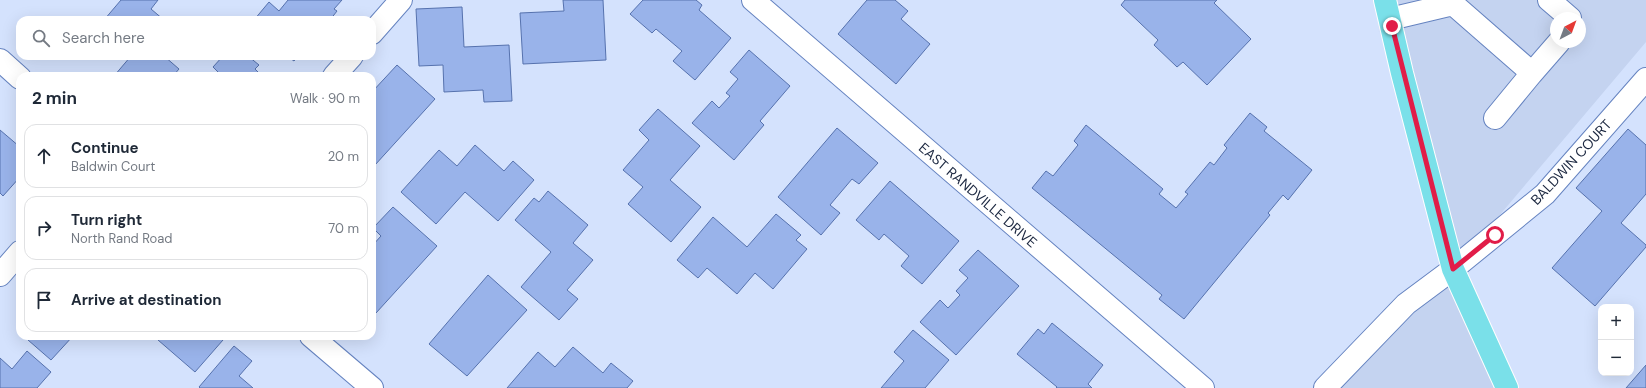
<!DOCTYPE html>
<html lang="en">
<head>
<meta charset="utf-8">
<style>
  body { margin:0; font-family:"DM Sans",sans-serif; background:#f2f2f3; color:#1f2937 }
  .controls { position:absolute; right:12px; bottom:12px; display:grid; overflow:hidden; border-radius:8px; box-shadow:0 4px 16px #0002 }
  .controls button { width:36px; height:36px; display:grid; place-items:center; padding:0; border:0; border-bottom:1px solid #e0e1e3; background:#fff; color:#1f2937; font:20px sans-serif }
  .compass { position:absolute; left:1550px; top:12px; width:36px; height:36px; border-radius:50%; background:#fff; box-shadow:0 4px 16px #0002; rotate:41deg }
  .stop { position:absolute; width:12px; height:12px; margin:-9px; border:3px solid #e11d48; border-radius:50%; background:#fff }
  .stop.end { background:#e11d48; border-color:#fff; box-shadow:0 1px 4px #0008 }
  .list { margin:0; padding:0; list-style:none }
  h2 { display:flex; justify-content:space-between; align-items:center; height:52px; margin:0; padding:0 16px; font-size:17px }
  h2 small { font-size:13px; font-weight:400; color:#747a83 }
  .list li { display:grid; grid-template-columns:26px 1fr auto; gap:12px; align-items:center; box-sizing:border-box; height:64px; margin:0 8px 8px; padding:0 8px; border:1px solid #e0e1e3; border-radius:12px }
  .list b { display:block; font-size:15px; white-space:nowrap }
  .list p { margin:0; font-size:13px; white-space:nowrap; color:#747a83 }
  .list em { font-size:13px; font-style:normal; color:#747a83 }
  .icon { flex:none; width:22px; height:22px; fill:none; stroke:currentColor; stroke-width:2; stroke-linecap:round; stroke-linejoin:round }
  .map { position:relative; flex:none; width:1646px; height:388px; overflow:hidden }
  .search { position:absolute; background:#fff; box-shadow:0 4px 16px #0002; left:16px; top:16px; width:360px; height:44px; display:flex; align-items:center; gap:10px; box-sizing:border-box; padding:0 14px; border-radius:12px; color:#747a83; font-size:15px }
  .panel { position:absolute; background:#fff; box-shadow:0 4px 16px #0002; left:16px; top:72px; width:360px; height:268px; border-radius:12px }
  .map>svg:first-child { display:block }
  .built { fill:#c4d3f0; fill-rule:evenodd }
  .building { fill:#99b3ea; stroke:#5672ae }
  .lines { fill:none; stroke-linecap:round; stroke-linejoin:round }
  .minor-casing { stroke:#6583c0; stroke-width:24 }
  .major-casing { stroke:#fff; stroke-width:24 }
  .minor { stroke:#fff; stroke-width:22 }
  .major { stroke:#7ae0e9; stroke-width:22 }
  .route { stroke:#e11d48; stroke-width:5 }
  .labels { text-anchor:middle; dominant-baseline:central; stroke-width:4; stroke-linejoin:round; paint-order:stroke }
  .street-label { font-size:14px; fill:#19253e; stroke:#fff }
</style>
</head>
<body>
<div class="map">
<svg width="1646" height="388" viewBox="0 0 1646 388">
  <rect width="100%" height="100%" fill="#d4e2fd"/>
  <path class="built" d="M1386,0H1646V42L1454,269L1507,388H1325L1453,269ZM1556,18H1580V42H1556Z"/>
  <path class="building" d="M121,0H158L151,9L164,20H104Z
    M288,0H342L334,9L337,11L330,20H254L269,2L279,11Z
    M563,0H603L606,60L523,64L520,13L564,11Z
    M643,0H696L702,5L699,10L731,38L695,80L673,61L682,51L656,29L652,33L630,14Z
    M867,0H895L908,11L901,19L930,44L896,84L838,34Z
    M1125,0H1217L1214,3L1251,39L1207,85L1183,62L1177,67L1154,45L1158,40L1121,5Z
    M462,7L464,47L509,45L512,101L484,102L483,90L444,92L443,65L419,66L416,9Z
    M749,50L790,86L760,121L764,125L734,160L692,123L712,101L719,108L730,96L726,93L738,79L730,72Z
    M131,56H164L179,69L173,76H114Z
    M223,56H248L259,65L255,69L262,76H222L213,67Z
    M287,56H298L294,61Z
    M397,65L435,99L375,165L372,162V92Z
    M658,109L700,146L670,180L701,207L671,242L628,204L643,187L623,170L649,140L639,130Z
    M1250,113L1267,127L1264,131L1312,170L1288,200L1283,195L1268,213L1270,215L1184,319L1159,299L1162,295L1032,188L1046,171L1053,176L1078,145L1074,141L1086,125L1163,189L1159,194L1176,208L1188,194L1185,192L1210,162L1214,165L1227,148L1224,145Z
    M837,128L878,163L859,184L852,179L830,205L840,213L821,235L778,197Z
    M1628,129L1646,145V194L1621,223L1646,245V247L1595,306L1552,268L1602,211L1576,188Z
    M0,130L20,147V156L17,160L20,162V177L3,196L0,193Z
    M475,145L504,171L513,161L534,180L498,221L465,192L436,224L401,192L439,150L457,166Z
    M890,181L959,241L922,284L901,266L909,256L884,234L879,240L856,220Z
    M548,191L588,225L573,243L593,260L567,290L578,299L559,320L521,287L551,252L515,220L534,198L539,202Z
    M393,207L437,246L376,313L372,309V246L381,236L373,228Z
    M776,214L801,235L796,240L807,249L773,289L755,273L737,294L707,268L698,278L677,260L713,217L747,247Z
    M978,250L1019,286L956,355L920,322L940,300L948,308L960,295L956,291L968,278L959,270Z
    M488,275L527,310L467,376L429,344Z
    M1052,323L1103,365L1088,384L1092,388H1056L1057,387L1017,354L1038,329L1044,334Z
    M913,330L949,360L925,388H881L904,361L894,352Z
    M32,336H73L51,360L28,340Z
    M161,336H218L223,340L195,372L158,340Z
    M234,346L252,361L239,376L253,388H200L199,387Z
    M573,347L603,373L611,363L633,381L627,388H507L538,352L555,367Z
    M27,351L51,372L37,388H0V358L12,369Z
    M1646,365V388H1626Z"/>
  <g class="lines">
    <g class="minor-casing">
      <path id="minor" d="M753,0L1203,388
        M1453,0V4L1532,73L1559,42
        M1549,0L1570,18
        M1390,19L1453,4
        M372,33L401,0
        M0,60L20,78
        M334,76L352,56
        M1495,118L1532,73
        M0,275L20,252
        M311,336L372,388
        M1325,388L1406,304L1453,269L1545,194L1646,79"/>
    </g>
    <g class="major-casing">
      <path id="major" d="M1385,0L1402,73L1453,269L1507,388"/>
    </g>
    <use href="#minor" class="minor"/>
    <use href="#major" class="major"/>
  </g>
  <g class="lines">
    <path class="route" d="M1392,26L1453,269L1495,235"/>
  </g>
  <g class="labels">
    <g class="street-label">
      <text transform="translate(1571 162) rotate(-47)">BALDWIN COURT</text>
      <text transform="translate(978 195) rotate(41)">EAST RANDVILLE DRIVE</text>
    </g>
  </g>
</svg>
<div class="controls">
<button>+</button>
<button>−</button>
</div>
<svg class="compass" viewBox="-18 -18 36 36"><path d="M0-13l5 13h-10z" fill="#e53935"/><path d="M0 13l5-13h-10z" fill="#747a83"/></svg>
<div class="stop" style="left:1495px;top:235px"></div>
<div class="stop end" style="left:1392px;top:26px"></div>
<div class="search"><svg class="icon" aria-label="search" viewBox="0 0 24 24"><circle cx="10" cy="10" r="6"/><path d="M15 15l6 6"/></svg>Search here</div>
<section class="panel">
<h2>2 min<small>Walk · 90 m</small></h2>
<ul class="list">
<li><svg class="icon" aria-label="ahead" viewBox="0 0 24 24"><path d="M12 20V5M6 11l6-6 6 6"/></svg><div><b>Continue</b><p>Baldwin Court</p></div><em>20 m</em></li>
<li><svg class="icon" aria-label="right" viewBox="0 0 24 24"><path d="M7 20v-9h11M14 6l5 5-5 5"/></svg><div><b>Turn right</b><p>North Rand Road</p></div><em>70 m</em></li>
<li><svg class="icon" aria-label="arrive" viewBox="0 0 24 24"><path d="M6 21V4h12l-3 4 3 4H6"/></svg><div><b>Arrive at destination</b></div></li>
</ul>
</section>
</div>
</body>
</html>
